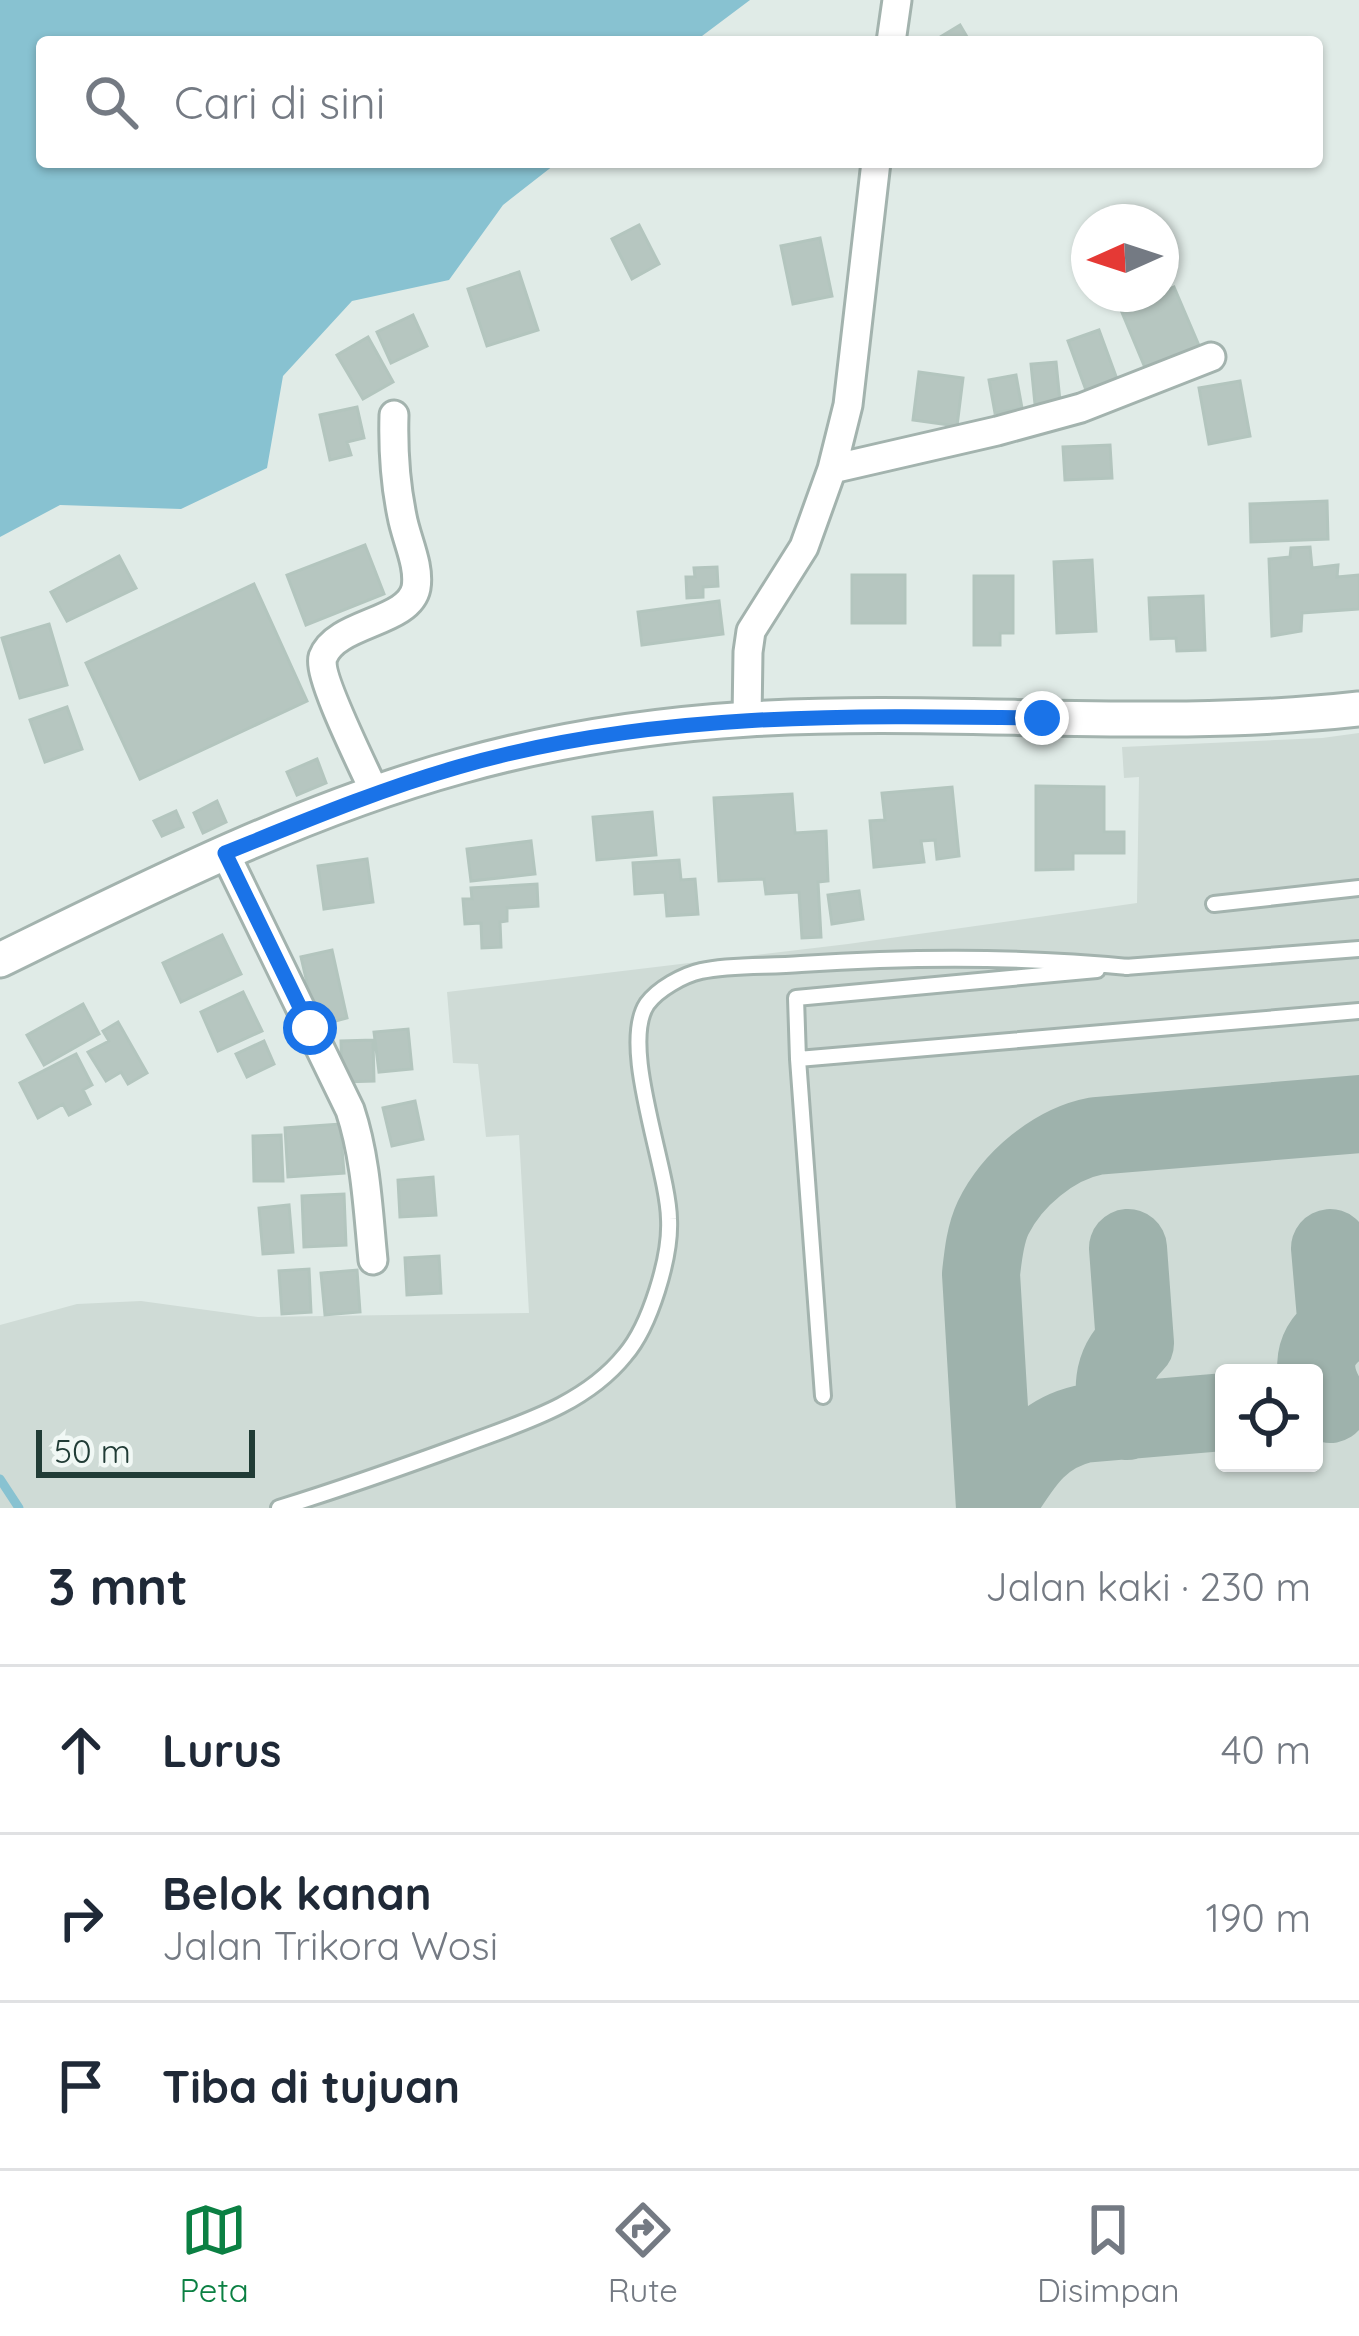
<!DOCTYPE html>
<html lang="id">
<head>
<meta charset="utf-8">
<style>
  body { margin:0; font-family:Quicksand,sans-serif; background:#f6f6f7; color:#1f2937 }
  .controls { position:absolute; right:36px; bottom:36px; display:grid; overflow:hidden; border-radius:12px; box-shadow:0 3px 9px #0004 }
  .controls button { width:108px; height:108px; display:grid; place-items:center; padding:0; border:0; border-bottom:3px solid #e0e1e3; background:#fff; color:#1f2937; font:60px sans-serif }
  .compass { position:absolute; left:1071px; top:204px; width:108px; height:108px; border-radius:50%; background:#fff; box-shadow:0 3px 9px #0004; rotate:267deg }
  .scale { position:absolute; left:36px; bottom:30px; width:219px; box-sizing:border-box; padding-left:12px; border:6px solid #213c36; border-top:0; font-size:33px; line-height:42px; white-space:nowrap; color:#213c36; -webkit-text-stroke:9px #f1f8f5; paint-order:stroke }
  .stop { position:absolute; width:36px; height:36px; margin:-27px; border:9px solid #1a73e8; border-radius:50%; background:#fff }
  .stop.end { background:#1a73e8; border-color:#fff; box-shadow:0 3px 12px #0008 }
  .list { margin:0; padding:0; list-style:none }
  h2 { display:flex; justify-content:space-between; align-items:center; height:156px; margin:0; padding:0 48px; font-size:51px }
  h2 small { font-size:39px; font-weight:400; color:#747a83 }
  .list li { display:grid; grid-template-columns:78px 1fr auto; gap:36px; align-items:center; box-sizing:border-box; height:168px; padding:0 48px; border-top:3px solid #e0e1e3 }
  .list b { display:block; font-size:45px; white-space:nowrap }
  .list p { margin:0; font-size:39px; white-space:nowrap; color:#747a83 }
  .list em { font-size:39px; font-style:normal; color:#747a83 }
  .icon { flex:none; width:66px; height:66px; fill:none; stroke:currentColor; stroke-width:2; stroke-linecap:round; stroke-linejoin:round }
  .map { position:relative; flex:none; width:1359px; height:1508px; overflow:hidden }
  .search { position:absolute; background:#fff; box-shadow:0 3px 9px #0004; left:36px; right:36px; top:36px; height:132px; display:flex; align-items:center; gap:30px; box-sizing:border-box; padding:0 42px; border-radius:12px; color:#747a83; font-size:45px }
  .sheet { height:660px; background:#fff }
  nav { display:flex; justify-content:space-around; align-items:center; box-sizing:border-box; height:168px; border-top:3px solid #e0e1e3; background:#fff; font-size:33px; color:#747a83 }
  nav a { display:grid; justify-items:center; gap:6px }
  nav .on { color:#0b8043 }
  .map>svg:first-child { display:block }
  .built { fill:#cfdbd6; fill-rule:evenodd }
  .water { fill:#88c2d1 }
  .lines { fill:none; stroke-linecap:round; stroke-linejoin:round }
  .stream { stroke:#88c2d1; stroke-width:9 }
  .taxiway { stroke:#9eb2ac; stroke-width:78 }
  .building { fill:#b6c6c0; stroke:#b3c5be; stroke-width:3 }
  .service-casing { stroke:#a3b3ae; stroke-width:20 }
  .minor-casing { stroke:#a3b3ae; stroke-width:33 }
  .tertiary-casing { stroke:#a3b3ae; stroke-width:39 }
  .service { stroke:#fff; stroke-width:14 }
  .minor { stroke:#fff; stroke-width:27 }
  .tertiary { stroke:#fff; stroke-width:33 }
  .route { stroke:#1a73e8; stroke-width:15 }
</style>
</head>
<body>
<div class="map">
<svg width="1359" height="1508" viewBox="0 0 1359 1508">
  <rect width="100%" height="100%" fill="#e0ebe7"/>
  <path class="built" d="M1359,733V1508H0V1325L77,1304L141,1301L258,1317L529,1313L519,1135L486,1137L478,1064L453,1063L447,992L848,944L1137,903L1139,777L1124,778L1122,747L1322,738ZM1224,1373H1314V1463H1224Z"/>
  <path class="water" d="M0,0H750L694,42H42V162H558L503,205L449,280L352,301L283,376L267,468L181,509L60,505L0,537Z"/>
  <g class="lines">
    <path class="stream" d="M0,1479L19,1508"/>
    <path class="taxiway" d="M1330,1248L1337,1329C1309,1350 1312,1376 1330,1404
      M1127,1421C1107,1395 1113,1364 1135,1343L1128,1248
      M995,1507C1020,1469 1036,1435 1083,1424L1224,1412
      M995,1508L981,1274C983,1256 985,1235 993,1218C1012,1179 1054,1144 1096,1136L1359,1114"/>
  </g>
  <path class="building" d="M960,25L970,42H932Z
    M639,225L659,264L632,279L612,239Z
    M820,238L832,296L793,304L781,246Z
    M519,272L538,330L487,346L468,289Z
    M1174,287L1200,348L1146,370L1121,310Z
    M413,315L427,346L391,363L377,332Z
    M1099,330L1117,379L1086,390L1068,341Z
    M368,337L393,382L363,399L337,355Z
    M1056,362L1060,401L1035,404L1031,364Z
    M919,372L963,378L957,426L913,420Z
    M1016,375L1022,408L995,413L989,380Z
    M1240,381L1250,436L1209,444L1199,388Z
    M357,407L364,438L347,442L351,455L330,460L320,415Z
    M1110,445L1112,478L1065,480L1063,447Z
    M1327,501L1328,539L1251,542L1250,504Z
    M365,545L384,594L306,625L287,575Z
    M1310,547L1312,568L1338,565L1337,577L1359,575V609L1302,613L1301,631L1272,636L1269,559L1290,557L1291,548Z
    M119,556L136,588L67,621L51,592Z
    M1092,560L1096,631L1057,633L1054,562Z
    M717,567L718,586L703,587V597L687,598L686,577H695L694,568Z
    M852,575H905V623H852Z
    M974,576H1013V633H1000V645H974Z
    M254,584L307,701L140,779L86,663Z
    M1203,596L1205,650L1177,651L1176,638L1151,639L1149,598Z
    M719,601L723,634L642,645L638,612Z
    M49,624L67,685L20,698L2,638Z
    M67,707L82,749L45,762L30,720Z
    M317,759L326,783L297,795L287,772Z
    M1036,786L1104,787V832H1124V853H1073V869L1036,870Z
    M952,787L959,856L937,859L935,840L921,841L924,862L874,867L870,821L885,820L882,793Z
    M792,794L795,833L826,831L828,881L818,882L821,937L802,938L799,892L766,894L764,879L719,881L714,798Z
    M217,801L226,822L203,833L194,813Z
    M176,811L183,827L162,836L154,821Z
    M652,812L656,855L597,860L593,817Z
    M531,841L535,874L471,881L467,849Z
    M367,859L373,902L324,909L318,866Z
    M679,860L681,880L695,879L698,914L667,916L665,892L635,894L633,863Z
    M537,884L538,906L507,908V921L500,922L501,947L482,948L481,923L465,924L463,899H472L471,888Z
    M859,891L863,919L832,924L828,895Z
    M222,935L241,974L181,1002L163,963Z
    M332,950L347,1018L317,1026L301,957Z
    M243,992L262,1031L218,1051L201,1012Z
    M83,1004L99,1034L44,1065L27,1035Z
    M118,1022L147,1073L128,1084L121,1072L106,1081L88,1052L109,1041L103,1031Z
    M408,1029L412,1069L379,1072L374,1032Z
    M373,1040L374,1081L342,1082L341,1041Z
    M264,1041L274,1064L247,1077L236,1054Z
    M76,1054L92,1085L83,1090L90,1104L69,1115L63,1104L38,1118L20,1083Z
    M415,1101L423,1139L392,1146L383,1108Z
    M340,1124L344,1173L288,1177L285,1128Z
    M281,1135L283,1181H254L253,1136Z
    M433,1177L436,1215L400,1217L398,1180Z
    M344,1194L346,1245L304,1247L302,1196Z
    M289,1205L293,1252L263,1254L259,1208Z
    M439,1256L441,1293L407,1295L405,1258Z
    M309,1269L311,1312L282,1314L279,1271Z
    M357,1270L360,1312L325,1315L321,1273Z"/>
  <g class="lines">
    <g class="service-casing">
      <path id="service" d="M1214,904L1359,888
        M1125,967L1359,949
        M798,1059L796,998L1097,970
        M823,1396L798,1059L1359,1011
        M279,1508C340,1489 400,1468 460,1446C518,1424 584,1406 625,1355C650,1326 671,1257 669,1219C668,1167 619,1046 647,1004C658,989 683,975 701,971C732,964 769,967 801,964C910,957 1019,956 1128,967"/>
    </g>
    <g class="minor-casing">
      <path id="minor" d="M891,42L897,0
        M832,469L848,405L876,162
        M747,719L748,652L751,631L804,547L832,469L997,431L1081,408L1211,357
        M375,793C365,770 317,676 323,657C336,622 409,623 416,588C420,565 406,539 402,516C395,482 393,450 394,415
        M225,853L350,1110C366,1158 368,1210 373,1260"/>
    </g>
    <g class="tertiary-casing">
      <path id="tertiary" d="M0,960C149,887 301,810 461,766C554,740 653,725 749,719C952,707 1156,732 1359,709"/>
    </g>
    <use href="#service" class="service"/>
    <use href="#minor" class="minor"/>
    <use href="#tertiary" class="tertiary"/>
  </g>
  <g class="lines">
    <path class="route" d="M310,1028L225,853C302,822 378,790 458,767C647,712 847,715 1042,718"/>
  </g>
</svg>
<div class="controls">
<button><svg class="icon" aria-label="locate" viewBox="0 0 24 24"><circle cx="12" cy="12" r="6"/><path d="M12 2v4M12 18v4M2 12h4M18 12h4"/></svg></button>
</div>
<svg class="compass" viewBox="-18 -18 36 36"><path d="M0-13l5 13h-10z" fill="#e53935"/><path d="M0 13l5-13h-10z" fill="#747a83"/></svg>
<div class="scale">50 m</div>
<div class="stop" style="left:310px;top:1028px"></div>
<div class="stop end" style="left:1042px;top:718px"></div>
<div class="search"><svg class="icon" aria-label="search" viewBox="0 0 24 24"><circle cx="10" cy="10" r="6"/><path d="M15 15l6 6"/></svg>Cari di sini</div>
</div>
<section class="sheet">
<h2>3 mnt<small>Jalan kaki · 230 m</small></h2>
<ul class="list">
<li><svg class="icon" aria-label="ahead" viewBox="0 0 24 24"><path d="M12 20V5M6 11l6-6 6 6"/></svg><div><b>Lurus</b></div><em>40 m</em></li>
<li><svg class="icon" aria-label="right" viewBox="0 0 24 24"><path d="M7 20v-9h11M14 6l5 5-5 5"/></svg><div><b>Belok kanan</b><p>Jalan Trikora Wosi</p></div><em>190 m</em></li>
<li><svg class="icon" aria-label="arrive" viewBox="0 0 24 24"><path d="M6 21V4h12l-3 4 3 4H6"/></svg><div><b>Tiba di tujuan</b></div></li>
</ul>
</section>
<nav>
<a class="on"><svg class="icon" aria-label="map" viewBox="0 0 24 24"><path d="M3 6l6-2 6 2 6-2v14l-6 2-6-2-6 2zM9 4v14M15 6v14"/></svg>Peta</a>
<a><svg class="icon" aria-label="directions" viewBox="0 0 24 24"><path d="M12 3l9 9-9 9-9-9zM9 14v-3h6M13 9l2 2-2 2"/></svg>Rute</a>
<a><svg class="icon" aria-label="saved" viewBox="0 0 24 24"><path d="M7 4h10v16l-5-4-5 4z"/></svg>Disimpan</a>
</nav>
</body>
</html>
